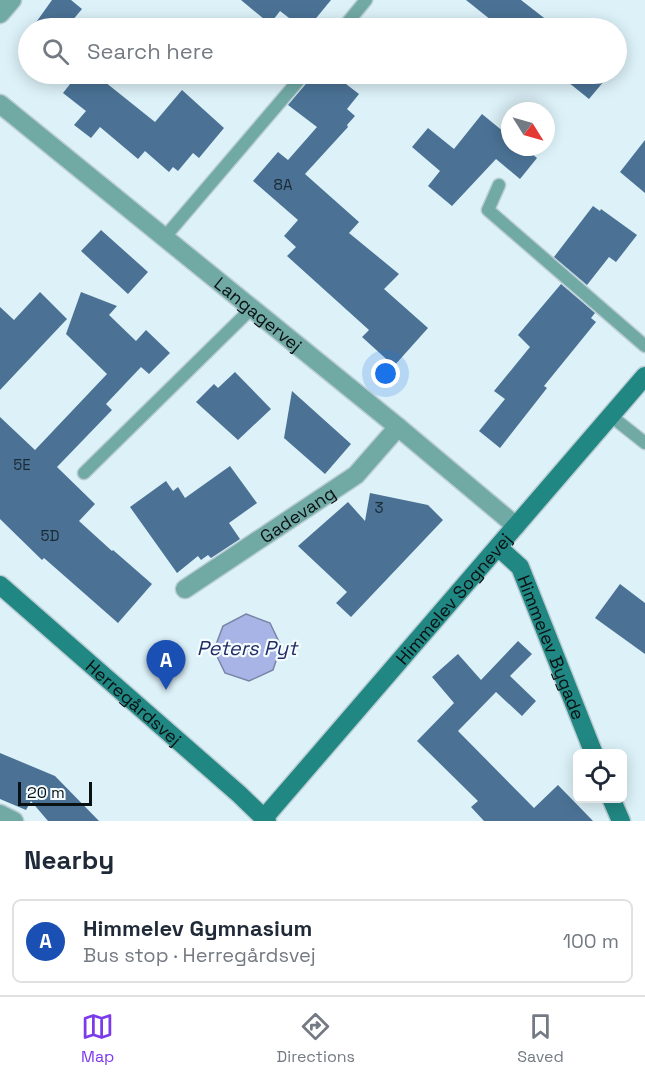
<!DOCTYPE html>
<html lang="en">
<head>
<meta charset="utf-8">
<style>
  body { margin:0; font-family:"Space Grotesk",sans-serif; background:#f2f2f3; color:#1f2937 }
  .controls { position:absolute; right:18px; bottom:18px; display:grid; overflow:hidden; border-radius:9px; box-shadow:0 3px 15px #0003 }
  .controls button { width:54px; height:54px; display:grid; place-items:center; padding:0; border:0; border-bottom:2px solid #e0e1e3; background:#fff; color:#1f2937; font:30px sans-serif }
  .compass { position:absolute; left:501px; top:102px; width:54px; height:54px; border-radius:50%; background:#fff; box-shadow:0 3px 15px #0003; rotate:127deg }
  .scale { position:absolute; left:18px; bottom:15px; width:74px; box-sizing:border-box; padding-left:6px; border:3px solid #0a1113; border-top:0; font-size:16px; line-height:21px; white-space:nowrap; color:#0a1113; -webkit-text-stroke:4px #f3fcff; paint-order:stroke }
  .you { position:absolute; left:386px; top:374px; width:21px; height:21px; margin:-15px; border:4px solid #fff; border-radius:50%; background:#1a73e8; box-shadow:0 0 0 9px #1a73e833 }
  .badge { display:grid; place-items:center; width:39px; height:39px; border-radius:50%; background:#7c3aed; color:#fff; font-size:20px; font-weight:700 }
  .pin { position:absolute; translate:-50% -50px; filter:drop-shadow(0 2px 3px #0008) }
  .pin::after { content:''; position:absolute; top:32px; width:21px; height:18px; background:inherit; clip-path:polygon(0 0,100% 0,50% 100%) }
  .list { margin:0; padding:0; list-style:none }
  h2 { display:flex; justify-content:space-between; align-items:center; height:78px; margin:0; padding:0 24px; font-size:26px }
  h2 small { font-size:20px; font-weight:400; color:#747a83 }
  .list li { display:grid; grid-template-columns:39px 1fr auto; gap:18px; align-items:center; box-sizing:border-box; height:84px; margin:0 12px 12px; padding:0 12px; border:2px solid #e0e1e3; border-radius:9px }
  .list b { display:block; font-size:22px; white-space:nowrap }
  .list p { margin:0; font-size:20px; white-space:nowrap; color:#747a83 }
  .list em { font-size:20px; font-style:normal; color:#747a83 }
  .icon { flex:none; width:33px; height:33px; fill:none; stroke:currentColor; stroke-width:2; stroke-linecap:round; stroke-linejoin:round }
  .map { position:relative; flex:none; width:645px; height:821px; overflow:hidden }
  .search { position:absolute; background:#fff; box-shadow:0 3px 15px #0003; left:18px; right:18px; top:18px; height:66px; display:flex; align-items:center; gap:15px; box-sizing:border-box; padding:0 21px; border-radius:33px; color:#747a83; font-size:22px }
  .sheet { height:174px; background:#fff }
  nav { display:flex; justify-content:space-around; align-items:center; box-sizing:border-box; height:84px; border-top:2px solid #e0e1e3; background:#fff; font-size:16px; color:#747a83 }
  nav a { display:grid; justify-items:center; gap:3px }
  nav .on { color:#7c3aed }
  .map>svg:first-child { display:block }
  .water { fill:#a8b4e5; stroke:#7983a6; stroke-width:1.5 }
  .building { fill:#4b7295 }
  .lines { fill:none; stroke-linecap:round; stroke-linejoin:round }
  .lane-casing { stroke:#bacdd3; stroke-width:15 }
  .street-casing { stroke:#bacdd3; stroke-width:21 }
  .secondary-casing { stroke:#bacdd3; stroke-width:21 }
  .lane { stroke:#71a9a5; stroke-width:12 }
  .street { stroke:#71a9a5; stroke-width:18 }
  .secondary { stroke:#218782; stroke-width:18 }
  .labels { text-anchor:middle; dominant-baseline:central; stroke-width:4.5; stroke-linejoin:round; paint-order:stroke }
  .number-label { font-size:15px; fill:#1a2934 }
  .street-label { font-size:18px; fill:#0a1113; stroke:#f3fcff }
  .water-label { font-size:20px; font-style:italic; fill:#252c65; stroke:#f3fcff }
</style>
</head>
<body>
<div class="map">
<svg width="645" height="821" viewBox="0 0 645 821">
  <rect width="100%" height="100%" fill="#dcf1f8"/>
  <path class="water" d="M246,614L270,623L281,646L273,670L249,681L225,673L214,650L223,626Z"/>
  <path class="building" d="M52,0H71L82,9L66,28H32Z
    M241,0H331L308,28H302L280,11L270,24Z
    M466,0H521L557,28H501Z
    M78,74H95L155,122L182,90L224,128L199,158L193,153L178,171L173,167L169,172L145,151L138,159L100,127L91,138L74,125L86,111L63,93Z
    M312,74H333L359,94L347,109L355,116L347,125L348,127L305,174L359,222L349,233L399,274L384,289L428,328L394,366L362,337L369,330L287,256L296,247L284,236L298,220L253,181L278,152L288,160L317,127L288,105L310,79Z
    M558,74H610L589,99Z
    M482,114L510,137V147H523L537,158L520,179L496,159L452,206L428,186L440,171L412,147L428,128L454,149Z
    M645,140V193L620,172Z
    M593,206L600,211L601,209L637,235L616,262L609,257L587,285L554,257Z
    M101,230L148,272L128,294L81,251Z
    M561,284L595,313L591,318L596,322L544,386L547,388L500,448L479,431L505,399L494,391L530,347L518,335Z
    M40,292L67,319L0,390V307L14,320Z
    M81,292L117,306L109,315L136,341L146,330L170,353L149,374L141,367L106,404L112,410L57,467L95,504L79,521L112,551L113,550L152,584L118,623L44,558L42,560L0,519V417L35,450L107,374L66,334Z
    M235,372L271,409L238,440L196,402L214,384L218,388Z
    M292,391L351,444L325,474L284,438Z
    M230,466L257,503L229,523L240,539L211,558L208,555L201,560L198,556L177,573L130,507L166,481L173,491L178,487L185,498Z
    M370,493L428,505L443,520L351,617L336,603L347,592L298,546L348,502L365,521Z
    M620,584L645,603V654L595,618Z
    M518,641L532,654L510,676L536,701L522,716L496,692L458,731L534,808L558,785L593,821H484L471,807L478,801L417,741L454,703L432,677L458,654L481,680Z
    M0,753L55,776L99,821H48L31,801L26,810L0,799Z"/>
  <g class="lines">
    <g class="lane-casing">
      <path id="lane" d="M343,28L366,0
        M499,185L488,210L645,346
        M164,238L304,74
        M611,416L645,443
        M84,473L251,309"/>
    </g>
    <g class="street-casing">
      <g id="street">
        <path d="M0,14L12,0"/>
        <path id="s1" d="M0,104L398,427L516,526"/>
        <path id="s2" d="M185,589L356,475L398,427"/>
        <path d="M0,814L14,821"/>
      </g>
    </g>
    <g class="secondary-casing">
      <g id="secondary">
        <path id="s3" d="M498,547L520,567L594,754"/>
        <path id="s4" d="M0,585L239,794L267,821"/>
        <path d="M611,798L621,821"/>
        <path id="s5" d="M264,818L645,376"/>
      </g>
    </g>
    <use href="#lane" class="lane"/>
    <use href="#street" class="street"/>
    <use href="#secondary" class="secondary"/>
  </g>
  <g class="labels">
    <g class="number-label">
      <text x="283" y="184">8A</text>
      <text x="22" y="464">5E</text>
      <text x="379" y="507">3</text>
      <text x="50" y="535">5D</text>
    </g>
    <g class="street-label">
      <text stroke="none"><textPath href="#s1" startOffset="333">Langagervej</textPath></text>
      <text stroke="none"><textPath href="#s2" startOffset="135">Gadevang</textPath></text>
      <text stroke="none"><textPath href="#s5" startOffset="290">Himmelev Sognevej</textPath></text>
      <text stroke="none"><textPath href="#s3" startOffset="116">Himmelev Bygade</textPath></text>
      <text stroke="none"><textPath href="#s4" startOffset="178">Herregårdsvej</textPath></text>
    </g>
    <g class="water-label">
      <text x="247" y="648">Peters Pyt</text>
    </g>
  </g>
</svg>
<div class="controls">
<button><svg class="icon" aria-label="locate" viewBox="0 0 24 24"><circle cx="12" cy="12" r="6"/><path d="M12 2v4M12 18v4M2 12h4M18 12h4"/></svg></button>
</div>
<svg class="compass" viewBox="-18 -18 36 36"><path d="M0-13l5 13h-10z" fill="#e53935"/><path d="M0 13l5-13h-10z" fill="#747a83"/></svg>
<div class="scale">20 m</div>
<div class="you"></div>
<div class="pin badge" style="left:166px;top:690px;background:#1a4fb4">A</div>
<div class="search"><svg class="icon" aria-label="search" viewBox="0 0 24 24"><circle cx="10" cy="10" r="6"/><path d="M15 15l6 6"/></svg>Search here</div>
</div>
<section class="sheet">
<h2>Nearby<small></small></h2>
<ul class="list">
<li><span class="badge" style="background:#1a4fb4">A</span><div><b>Himmelev Gymnasium</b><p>Bus stop · Herregårdsvej</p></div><em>100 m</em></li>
</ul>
</section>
<nav>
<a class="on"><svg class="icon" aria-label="map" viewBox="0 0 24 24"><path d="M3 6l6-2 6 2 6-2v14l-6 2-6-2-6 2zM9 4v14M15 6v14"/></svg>Map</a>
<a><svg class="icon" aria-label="directions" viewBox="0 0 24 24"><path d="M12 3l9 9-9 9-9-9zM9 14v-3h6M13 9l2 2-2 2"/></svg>Directions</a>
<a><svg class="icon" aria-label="saved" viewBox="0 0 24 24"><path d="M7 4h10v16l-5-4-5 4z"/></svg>Saved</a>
</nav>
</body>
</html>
